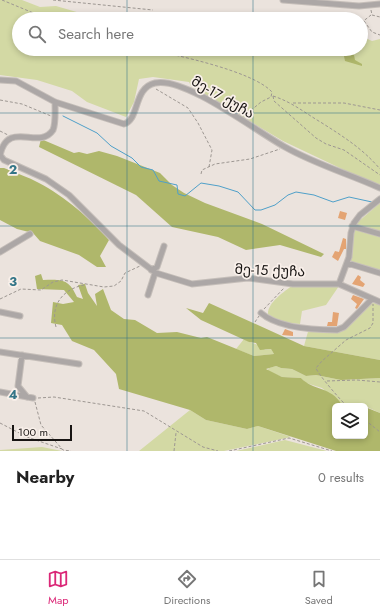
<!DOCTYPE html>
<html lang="en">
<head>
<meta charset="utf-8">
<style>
  body { margin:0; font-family:Jost,"Noto Sans Georgian",sans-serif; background:#f6f6f6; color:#222 }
  .controls { position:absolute; right:12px; bottom:12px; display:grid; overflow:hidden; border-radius:6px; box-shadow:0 2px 6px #0003 }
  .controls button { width:36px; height:36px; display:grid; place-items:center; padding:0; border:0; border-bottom:1px solid #e0e0e0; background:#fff; color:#222; font:20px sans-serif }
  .scale { position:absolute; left:12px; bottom:10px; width:60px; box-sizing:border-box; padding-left:4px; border:2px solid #181513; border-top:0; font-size:11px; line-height:14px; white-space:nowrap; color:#181513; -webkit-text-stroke:3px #f9f0ea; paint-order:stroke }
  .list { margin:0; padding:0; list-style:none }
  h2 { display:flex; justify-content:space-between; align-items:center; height:52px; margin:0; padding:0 16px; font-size:17px }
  h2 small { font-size:13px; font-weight:400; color:#767676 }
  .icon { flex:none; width:22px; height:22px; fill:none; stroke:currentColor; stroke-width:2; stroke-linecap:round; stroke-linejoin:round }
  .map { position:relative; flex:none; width:380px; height:451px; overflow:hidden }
  .search { position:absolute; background:#fff; box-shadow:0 2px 6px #0003; left:12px; right:12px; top:12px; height:44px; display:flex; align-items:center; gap:10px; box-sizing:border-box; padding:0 14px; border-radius:22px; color:#767676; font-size:15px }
  .sheet { height:108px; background:#fff }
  nav { display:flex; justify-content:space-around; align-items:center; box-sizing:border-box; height:56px; border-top:1px solid #e0e0e0; background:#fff; font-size:11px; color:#767676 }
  nav a { display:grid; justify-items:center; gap:2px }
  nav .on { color:#db2777 }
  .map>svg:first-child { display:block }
  .green { fill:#d3d9a4 }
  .forest { fill:#afb76b }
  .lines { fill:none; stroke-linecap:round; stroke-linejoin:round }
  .stream { stroke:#4fa0c9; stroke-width:1 }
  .building { fill:#e4a473 }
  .minor-casing { stroke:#c5beb9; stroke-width:7 }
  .path { stroke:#9d9792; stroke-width:1; stroke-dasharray:3 2; stroke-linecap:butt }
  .minor { stroke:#aca7a6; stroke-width:5 }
  .grid { fill:none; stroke:#337587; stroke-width:1; stroke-opacity:0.55 }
  .labels { text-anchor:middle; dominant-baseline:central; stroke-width:3.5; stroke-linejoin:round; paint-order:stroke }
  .street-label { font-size:14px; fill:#181513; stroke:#f9f0ea }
  .grid-label { font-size:13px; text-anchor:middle; font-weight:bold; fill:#337587; stroke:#f9f0ea; stroke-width:3.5; stroke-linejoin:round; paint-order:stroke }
</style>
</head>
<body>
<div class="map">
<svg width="380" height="451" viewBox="0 0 380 451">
  <rect width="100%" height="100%" fill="#ebe3dd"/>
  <path class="green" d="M0,0H22L40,7L56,6L87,15L95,12L116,19H19V49H361V36L372,41L380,39V187L283,141L191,86L189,82L153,77L139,79L134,102L126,117L87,102L72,91L37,80L0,75Z
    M173,13L201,17L215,15L275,19H120Z
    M380,203V276L347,266L355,229L358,222Z
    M293,285L339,286L326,305L302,311L300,324L281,322L268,314C268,302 284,292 293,285Z
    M373,303L380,304V360L304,346L309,328L338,332L343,330L368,305Z
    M244,339C252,344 257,343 265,350L271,349L274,354L254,356L236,349Z
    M276,366L281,368L292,369L306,376L316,375L341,380L380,378V413L365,406L342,405L322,388L306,383L301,378L282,377L267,371L269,368Z
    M190,410L206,420L247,429L258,426L291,437L224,451H139Z
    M285,440L327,451H236Z
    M42,447L62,451H0V450Z"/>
  <path class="forest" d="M337,49L354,55L355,60L362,64V66L345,61L344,56L335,53Z
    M41,139L74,153L79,152L87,154L99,151L117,156L160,173L172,185L184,193L205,203L262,224L324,254L321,257L280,245L246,250L218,237L172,227L136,195L39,147Z
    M0,168H4C16,173 28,177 39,183C64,196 91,219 109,240L100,256L106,267H97L79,255L40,241L33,233L17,229L0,220Z
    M41,274L43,280C62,279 69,279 77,297L83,299L78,285L85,284L88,293L97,306L95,294L103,289L111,310L124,319L135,320L157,333L177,332L201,338L207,337L254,356L274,354L271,349L260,350L256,343L249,342L201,320L186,308L203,313L209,303L304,346L380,360V378L341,380L316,375L306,376L292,369L281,368L276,366L266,369L282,377L301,378C313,391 331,386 342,405L361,406H335V436H365V407L380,413V451H336L258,426L247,429L206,420L190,410L119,389L116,374L94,350L72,341L62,325L51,323L53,302L63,304L74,302L64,290L37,289L35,276Z"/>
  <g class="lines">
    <path class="stream" d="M63,116L97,133L111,146L132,158L141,167L153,170L159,181L177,185L178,194L185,196L201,183L219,186L238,192L255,210H261L275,205L288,195L296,192L314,195L333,202L349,197L372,202"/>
  </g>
  <path class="building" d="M340,211L347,213L345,220L338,218Z
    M343,238L346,239V249H344L338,261L332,257L335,251L339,252Z
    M358,275L361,277L360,280L365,284L363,287L352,284Z
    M353,295L364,299L357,309L355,308L357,304L351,299Z
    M333,312L339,313L337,326H327L328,322H332Z
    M285,329L293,332V336L282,335Z"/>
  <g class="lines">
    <g class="minor-casing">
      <path id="minor" d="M283,0L359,6L380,4
        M0,80L16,81L55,102L124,124C140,119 133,88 155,83C185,76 257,132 285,147C315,164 349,174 380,188
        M55,102C55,109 56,123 53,130C39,151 8,119 0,155L4,160L46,179L69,195L119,245L156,273L192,284L248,278L293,284H339L380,302
        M352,226L380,234
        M0,252L30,234
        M347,263L380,273
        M151,270L157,267L164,246
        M339,284L349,257L351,233L354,223L360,215L380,199
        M148,295L155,273
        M0,312L20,316
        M261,313C278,328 315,330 337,330L344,327L372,299
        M0,352L79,364
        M22,355L18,386L27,397
        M0,392L33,398"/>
    </g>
    <path class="path" d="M2,0L48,19
      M53,0L153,10
      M371,10L372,15L380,17
      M364,21L372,32L380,35
      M361,23L371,15
      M147,49C176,55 253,71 272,92L271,97L261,102L249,112H239
      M156,89L188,108L198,123L212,150L209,167
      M273,96L274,101L316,138L326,144L344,150L380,175
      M273,96C292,102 305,113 322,123C344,137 363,149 380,169
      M0,100L22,104L51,116
      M293,103H344L380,110
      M0,131L8,135
      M201,174L202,170L215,164L250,159L280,149
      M0,299L21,289L41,290L53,282L62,280L104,287L114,286L121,281L125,273L140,266
      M264,309L284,288
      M255,322L259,316
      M56,327C50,305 63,289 84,285
      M327,381L357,380L380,382
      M38,398L54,397L144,411L203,447L218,451
      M35,402L41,425L63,450L71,451
      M347,406C342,402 317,373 316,368L322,361L346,340L370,328L373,323V304
      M365,420L380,432
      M0,423L27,437L62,449
      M174,451L176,433
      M229,451L289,438L332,451"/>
    <use href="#minor" class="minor"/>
  </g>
  <path class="grid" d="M127,0V19M253,0V19M127,49V451M253,49V451M0,113H380M0,226H380M0,338H380"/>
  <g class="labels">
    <g class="street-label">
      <text transform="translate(223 97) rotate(30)">მე-17 ქუჩა</text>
      <text transform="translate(270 270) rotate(2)">მე-15 ქუჩა</text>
    </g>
  </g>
  <g class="grid-label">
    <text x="13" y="174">2</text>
    <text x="13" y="286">3</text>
    <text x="13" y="399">4</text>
  </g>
</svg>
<div class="controls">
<button><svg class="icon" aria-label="layers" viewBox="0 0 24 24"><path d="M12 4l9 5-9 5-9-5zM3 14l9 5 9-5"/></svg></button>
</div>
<div class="scale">100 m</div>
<div class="search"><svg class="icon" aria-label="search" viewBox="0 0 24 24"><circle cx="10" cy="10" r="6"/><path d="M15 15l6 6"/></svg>Search here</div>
</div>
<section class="sheet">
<h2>Nearby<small>0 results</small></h2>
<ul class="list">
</ul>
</section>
<nav>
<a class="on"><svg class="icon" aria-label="map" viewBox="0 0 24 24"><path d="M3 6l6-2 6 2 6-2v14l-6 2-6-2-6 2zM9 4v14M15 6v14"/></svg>Map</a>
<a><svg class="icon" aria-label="directions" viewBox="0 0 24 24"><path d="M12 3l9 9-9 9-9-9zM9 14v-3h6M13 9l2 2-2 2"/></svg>Directions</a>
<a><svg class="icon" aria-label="saved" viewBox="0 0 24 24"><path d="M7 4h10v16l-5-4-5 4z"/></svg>Saved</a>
</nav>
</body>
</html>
